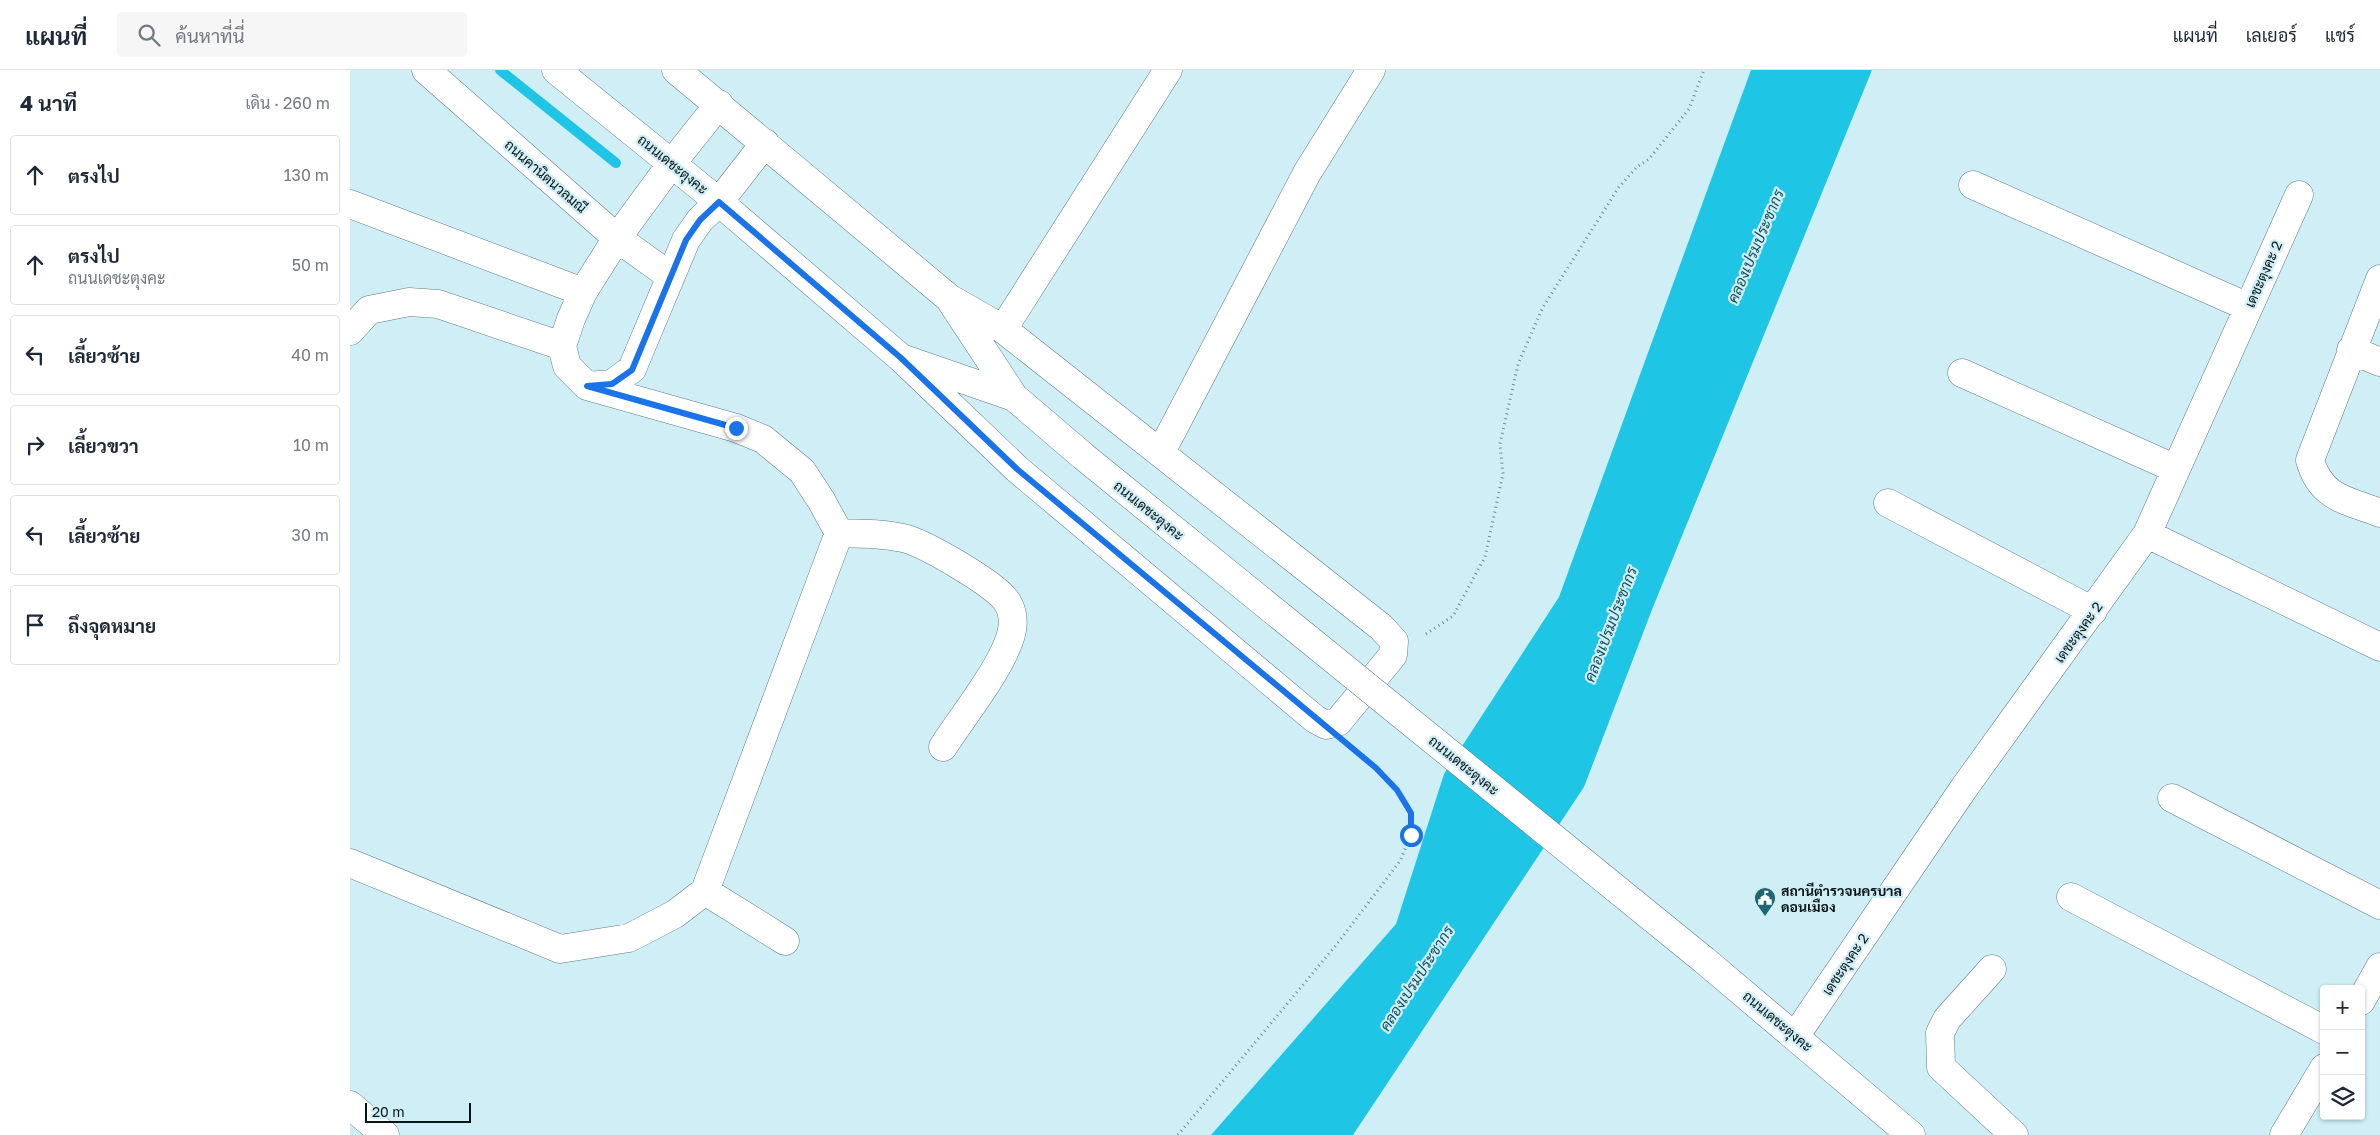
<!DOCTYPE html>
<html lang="th">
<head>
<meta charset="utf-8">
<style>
  body { margin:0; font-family:"Golos Text",Sarabun,sans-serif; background:#f6f6f7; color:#1f2937 }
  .controls { position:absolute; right:15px; bottom:15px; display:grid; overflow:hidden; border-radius:5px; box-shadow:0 1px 4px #0004 }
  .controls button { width:45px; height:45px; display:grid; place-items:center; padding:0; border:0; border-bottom:1px solid #e0e1e3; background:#fff; color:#1f2937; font:25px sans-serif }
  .scale { position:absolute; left:15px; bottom:12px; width:106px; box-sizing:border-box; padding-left:5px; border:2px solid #091417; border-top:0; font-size:14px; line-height:18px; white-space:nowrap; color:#091417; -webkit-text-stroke:4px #cfeef6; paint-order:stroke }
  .stop { position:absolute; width:15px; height:15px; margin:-11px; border:4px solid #1a73e8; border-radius:50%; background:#fff }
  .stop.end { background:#1a73e8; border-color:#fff; box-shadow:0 1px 5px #0008 }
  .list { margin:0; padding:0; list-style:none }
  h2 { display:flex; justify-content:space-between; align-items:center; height:65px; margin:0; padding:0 20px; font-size:21px }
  h2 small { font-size:16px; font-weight:400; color:#747a83 }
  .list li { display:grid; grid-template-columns:32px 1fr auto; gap:15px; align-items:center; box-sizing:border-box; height:80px; margin:0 10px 10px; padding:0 10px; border:1px solid #e0e1e3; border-radius:5px }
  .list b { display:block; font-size:19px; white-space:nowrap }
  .list p { margin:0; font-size:16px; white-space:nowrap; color:#747a83 }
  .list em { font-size:16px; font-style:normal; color:#747a83 }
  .icon { flex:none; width:28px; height:28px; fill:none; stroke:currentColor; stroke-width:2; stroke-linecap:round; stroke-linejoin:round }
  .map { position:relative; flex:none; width:2030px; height:1065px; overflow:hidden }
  header { display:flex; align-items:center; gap:30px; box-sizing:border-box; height:70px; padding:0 25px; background:#fff; border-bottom:1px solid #e0e1e3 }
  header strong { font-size:24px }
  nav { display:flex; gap:28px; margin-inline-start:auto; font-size:18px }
  .search { width:350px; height:45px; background:#f6f6f7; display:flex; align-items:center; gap:12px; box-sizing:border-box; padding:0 18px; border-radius:5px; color:#747a83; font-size:19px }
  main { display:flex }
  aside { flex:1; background:#fff }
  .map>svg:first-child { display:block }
  .water { fill:#1fc5e4 }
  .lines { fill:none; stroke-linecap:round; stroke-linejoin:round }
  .stream { stroke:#1fc5e4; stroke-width:10 }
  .minor-casing { stroke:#617c83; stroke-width:29 }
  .major-casing { stroke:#617c83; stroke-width:29 }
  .path { stroke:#73898f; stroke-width:3; stroke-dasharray:1 4; stroke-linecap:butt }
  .minor { stroke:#fff; stroke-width:28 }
  .major { stroke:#fff; stroke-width:28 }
  .minor-bridge-casing { stroke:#617c83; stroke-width:29; stroke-linecap:butt }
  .minor-bridge { stroke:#fff; stroke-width:28 }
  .route { stroke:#1a73e8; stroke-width:6 }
  .labels { text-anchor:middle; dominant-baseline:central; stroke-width:4.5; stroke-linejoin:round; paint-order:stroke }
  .street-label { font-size:14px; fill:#091417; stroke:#cfeef6 }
  .poi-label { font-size:14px; font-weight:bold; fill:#091417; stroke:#cfeef6; text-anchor:start }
  .water-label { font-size:15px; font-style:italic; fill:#12505d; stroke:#cfeef6 }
</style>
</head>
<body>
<header>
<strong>แผนที่</strong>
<div class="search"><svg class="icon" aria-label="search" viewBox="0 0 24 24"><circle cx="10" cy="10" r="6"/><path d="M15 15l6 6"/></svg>ค้นหาที่นี่</div>
<nav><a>แผนที่</a><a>เลเยอร์</a><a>แชร์</a></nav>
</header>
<main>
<aside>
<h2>4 นาที<small>เดิน · 260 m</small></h2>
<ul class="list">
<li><svg class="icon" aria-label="ahead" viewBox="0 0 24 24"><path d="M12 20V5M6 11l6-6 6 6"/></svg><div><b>ตรงไป</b></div><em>130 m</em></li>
<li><svg class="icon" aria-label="ahead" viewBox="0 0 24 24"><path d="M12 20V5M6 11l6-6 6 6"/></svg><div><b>ตรงไป</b><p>ถนนเดชะตุงคะ</p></div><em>50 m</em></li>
<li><svg class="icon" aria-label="left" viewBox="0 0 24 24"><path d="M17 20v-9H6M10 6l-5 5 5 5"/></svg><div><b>เลี้ยวซ้าย</b></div><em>40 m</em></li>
<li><svg class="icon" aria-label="right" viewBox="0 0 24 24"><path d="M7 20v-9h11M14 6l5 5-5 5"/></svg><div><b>เลี้ยวขวา</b></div><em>10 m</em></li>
<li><svg class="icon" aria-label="left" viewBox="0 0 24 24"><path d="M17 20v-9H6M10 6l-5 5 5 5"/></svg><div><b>เลี้ยวซ้าย</b></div><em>30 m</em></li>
<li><svg class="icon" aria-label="arrive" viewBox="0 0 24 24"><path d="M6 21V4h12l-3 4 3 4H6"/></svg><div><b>ถึงจุดหมาย</b></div></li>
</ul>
</aside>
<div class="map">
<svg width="2030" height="1065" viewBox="0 0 2030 1065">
  <rect width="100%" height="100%" fill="#cfeef6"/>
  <path class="water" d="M1401,0H1522L1303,537L1234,717L1003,1065H861L1046,854L1094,704L1209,527Z"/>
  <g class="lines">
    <path class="stream" d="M150,0L266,93"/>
    <g class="minor-casing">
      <path id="minor" d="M76,0L267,168L320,206
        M206,0L369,132L551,288L664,327
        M326,0L599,228L664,327L733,386
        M369,34L322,93L267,168L233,222L221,249L212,276L217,296L237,316L262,314L282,299L336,170L350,150L369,132L415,73
        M1623,115L1898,237
        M0,134L233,222
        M2030,209L1960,390C1971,429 1997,430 2030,443
        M653,259L818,0
        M0,261L19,240L59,232L88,234L212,276
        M2001,280L2030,292
        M551,288L667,399L965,649L976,655L988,652L1043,585L1044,571L1031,557L653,259L599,228
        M1612,303L1826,399
        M811,382L957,103L1021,0
        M1538,433L1743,541
        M489,463C512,464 535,463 557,469C579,476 639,511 654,528C662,537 664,549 662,560C656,593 612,647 593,677
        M1797,464L2030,577
        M1822,728L2030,835
        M0,793L210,879L279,868L325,844L355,821L489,463L471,430L452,401L413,369L386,358L237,316
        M355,821L435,871
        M1721,827L1974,960
        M1354,890L1561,1065
        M1642,899L1597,949L1590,963L1591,997L1664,1065
        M1446,965L1614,718L1797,464L1949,125
        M0,1035L35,1065"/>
    </g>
    <g class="major-casing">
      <path id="major" d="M2011,931L2030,897
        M1934,1065L1974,998"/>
    </g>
    <path class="path" d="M1076,564L1103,546L1135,487L1153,404L1150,374L1168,294L1193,237L1269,117L1287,97L1299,89L1339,39L1354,0
      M828,1065L987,874L1050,791L1061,765V743L1047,720L1003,678"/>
    <use href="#minor" class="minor"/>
    <use href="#major" class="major"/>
    <g class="minor-bridge-casing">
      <path id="minor-bridge" d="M733,386L1354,890"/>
    </g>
    <use href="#minor-bridge" class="minor-bridge"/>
  </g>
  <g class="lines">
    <path class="route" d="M386,358L237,316L262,314L282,300L336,170L350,150L369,132L551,288L667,399L1026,698L1047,720L1061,743V765"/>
  </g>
  <defs>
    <g id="civic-pin" transform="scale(1.125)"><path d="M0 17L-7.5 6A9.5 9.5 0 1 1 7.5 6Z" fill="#1f6675" stroke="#cfeef6"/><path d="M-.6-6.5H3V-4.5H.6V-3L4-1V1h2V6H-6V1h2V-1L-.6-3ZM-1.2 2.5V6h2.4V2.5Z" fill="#fff"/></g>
  </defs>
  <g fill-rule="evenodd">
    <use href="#civic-pin" x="1415" y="828"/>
  </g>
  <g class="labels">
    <g class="street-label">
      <text transform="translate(323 94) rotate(39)">ถนนเดชะตุงคะ</text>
      <text transform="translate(196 106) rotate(41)">ถนนคานิตนวลมณี</text>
      <text transform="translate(1913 204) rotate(-66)">เดชะตุงคะ 2</text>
      <text transform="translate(799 440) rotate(39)">ถนนเดชะตุงคะ</text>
      <text transform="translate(1728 562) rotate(-54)">เดชะตุงคะ 2</text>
      <text transform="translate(1114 695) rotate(39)">ถนนเดชะตุงคะ</text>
      <text transform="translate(1495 894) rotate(-56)">เดชะตุงคะ 2</text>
      <text transform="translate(1428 951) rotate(40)">ถนนเดชะตุงคะ</text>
    </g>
    <g class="poi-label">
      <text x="1431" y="820">สถานีตำรวจนครบาล<tspan x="1431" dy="16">ดอนเมือง</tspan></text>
    </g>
    <g class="water-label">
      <text transform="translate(1405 176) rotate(-67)">คลองเปรมประชากร</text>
      <text transform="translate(1260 554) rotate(-69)">คลองเปรมประชากร</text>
      <text transform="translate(1066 908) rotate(-57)">คลองเปรมประชากร</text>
    </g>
  </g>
</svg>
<div class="controls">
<button>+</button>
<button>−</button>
<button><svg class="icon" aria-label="layers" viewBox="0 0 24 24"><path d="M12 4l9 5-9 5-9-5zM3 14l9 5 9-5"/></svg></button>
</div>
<div class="scale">20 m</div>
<div class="stop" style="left:1061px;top:765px"></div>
<div class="stop end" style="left:386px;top:358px"></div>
</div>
</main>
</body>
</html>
